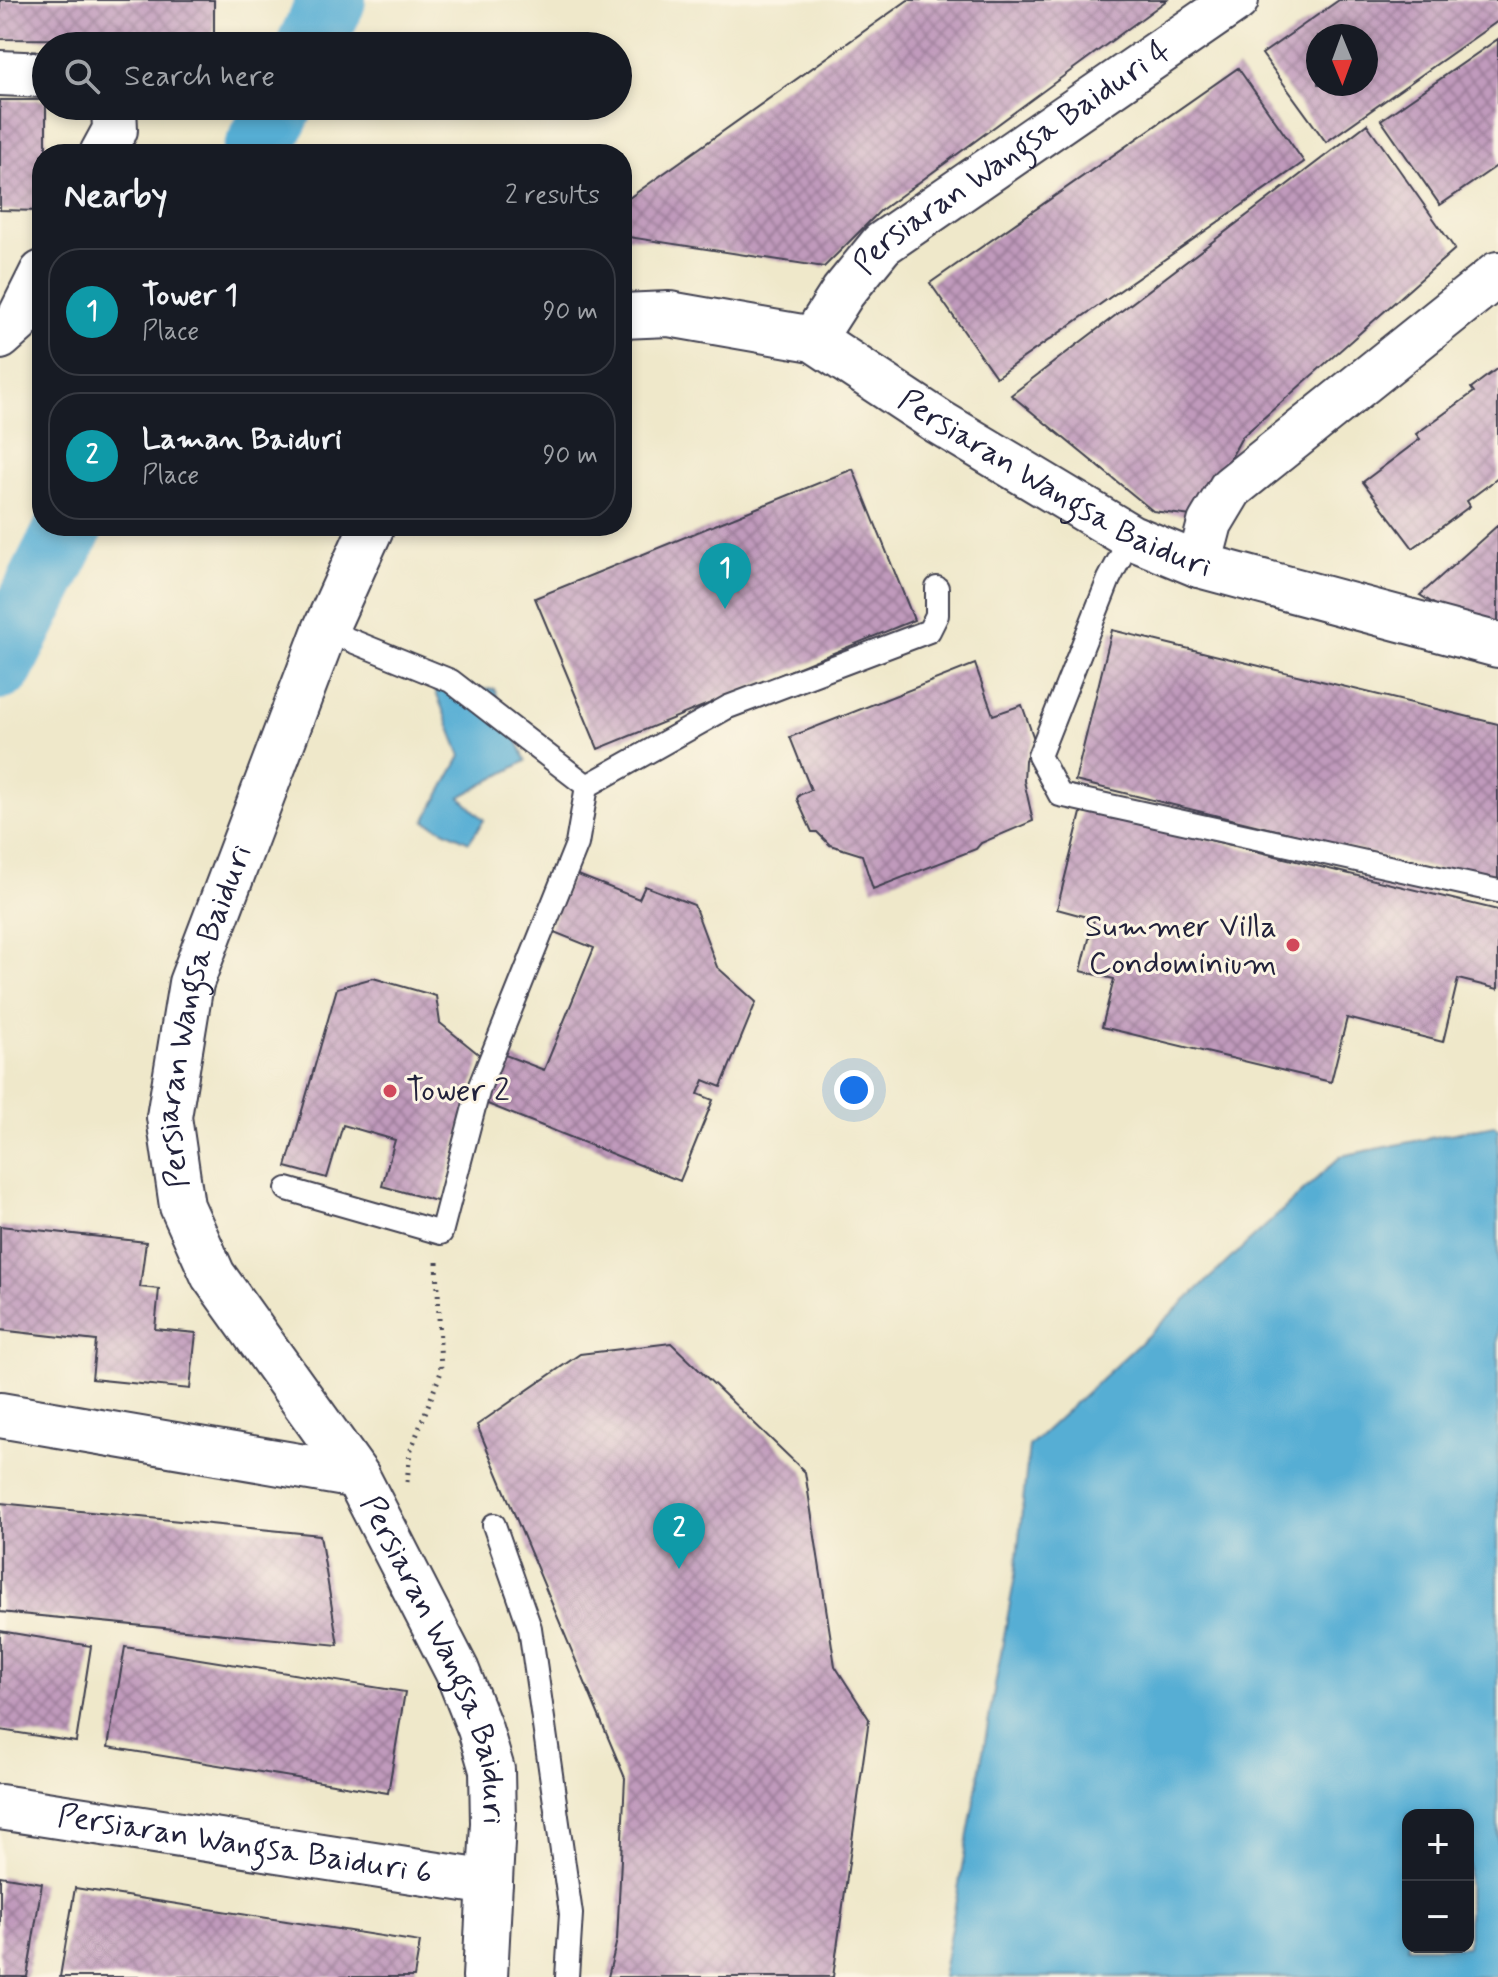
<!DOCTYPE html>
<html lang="en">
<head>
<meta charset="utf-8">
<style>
  body { margin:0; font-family:Mynerve,sans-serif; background:#20242c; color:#f1f3f6 }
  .controls { position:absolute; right:24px; bottom:24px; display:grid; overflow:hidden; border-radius:16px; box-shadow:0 4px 12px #0003 }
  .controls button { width:72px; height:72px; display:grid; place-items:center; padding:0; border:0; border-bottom:2px solid #363941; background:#171b24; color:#f1f3f6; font:40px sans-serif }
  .compass { position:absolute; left:1306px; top:24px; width:72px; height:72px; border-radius:50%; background:#171b24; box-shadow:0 4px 12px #0003; rotate:179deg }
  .you { position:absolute; left:854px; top:1090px; width:28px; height:28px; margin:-20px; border:6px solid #fff; border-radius:50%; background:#1a73e8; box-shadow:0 0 0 12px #1a73e833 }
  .badge { display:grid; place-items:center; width:52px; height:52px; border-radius:50%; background:#d93025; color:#fff; font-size:26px; font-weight:700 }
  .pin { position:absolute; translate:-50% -66px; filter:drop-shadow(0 2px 4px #0008) }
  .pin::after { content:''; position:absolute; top:42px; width:28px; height:24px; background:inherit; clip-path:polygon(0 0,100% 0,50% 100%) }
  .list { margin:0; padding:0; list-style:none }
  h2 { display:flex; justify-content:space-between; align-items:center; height:104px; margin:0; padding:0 32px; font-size:34px }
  h2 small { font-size:26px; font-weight:400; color:#9ea1a6 }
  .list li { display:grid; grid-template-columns:52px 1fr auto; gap:24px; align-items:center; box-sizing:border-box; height:128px; margin:0 16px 16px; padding:0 16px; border:2px solid #363941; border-radius:32px }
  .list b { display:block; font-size:30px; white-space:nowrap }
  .list p { margin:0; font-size:26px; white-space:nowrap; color:#9ea1a6 }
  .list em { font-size:26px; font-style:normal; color:#9ea1a6 }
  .icon { flex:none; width:44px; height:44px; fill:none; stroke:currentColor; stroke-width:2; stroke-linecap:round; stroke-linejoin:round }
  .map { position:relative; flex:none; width:1498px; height:1977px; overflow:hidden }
  .search { position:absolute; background:#171b24; box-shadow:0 4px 12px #0003; left:32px; top:32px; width:600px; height:88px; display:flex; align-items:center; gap:20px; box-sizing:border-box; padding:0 28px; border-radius:44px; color:#9ea1a6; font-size:30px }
  .panel { position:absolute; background:#171b24; box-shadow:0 4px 12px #0003; left:32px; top:144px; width:600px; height:392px; border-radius:32px }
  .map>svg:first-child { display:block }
  .water { fill:#57aed4; stroke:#3c6888; stroke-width:2; fill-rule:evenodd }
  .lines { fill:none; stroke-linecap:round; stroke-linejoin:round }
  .river { stroke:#57aed4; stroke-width:68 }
  .building { fill:url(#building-cross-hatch); fill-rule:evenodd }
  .service-casing { stroke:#414050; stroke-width:26 }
  .minor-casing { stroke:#414050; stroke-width:48 }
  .tertiary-casing { stroke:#414050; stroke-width:48 }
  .path { stroke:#414050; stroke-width:5; stroke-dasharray:2 6; stroke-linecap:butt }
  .service { stroke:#fff; stroke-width:22 }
  .minor { stroke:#fff; stroke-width:44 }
  .tertiary { stroke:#fff; stroke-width:44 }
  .poi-dot { fill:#d1495b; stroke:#fcf5e5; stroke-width:3 }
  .labels { text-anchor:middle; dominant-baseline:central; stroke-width:6; stroke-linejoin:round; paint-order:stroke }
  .street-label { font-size:32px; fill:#22223b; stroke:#fcf5e5 }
  .poi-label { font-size:32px; fill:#22223b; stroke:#fcf5e5; text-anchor:end }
</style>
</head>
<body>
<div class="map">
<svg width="1498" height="1977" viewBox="0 0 1498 1977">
  <defs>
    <pattern id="building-cross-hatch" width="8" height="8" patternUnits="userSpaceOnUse" patternTransform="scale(2)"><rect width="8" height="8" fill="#c09abc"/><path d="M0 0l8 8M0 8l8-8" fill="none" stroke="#9c7d9a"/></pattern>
  </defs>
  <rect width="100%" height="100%" fill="#fcf5e5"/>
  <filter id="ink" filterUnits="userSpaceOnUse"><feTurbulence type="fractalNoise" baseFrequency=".0125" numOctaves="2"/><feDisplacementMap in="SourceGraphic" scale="16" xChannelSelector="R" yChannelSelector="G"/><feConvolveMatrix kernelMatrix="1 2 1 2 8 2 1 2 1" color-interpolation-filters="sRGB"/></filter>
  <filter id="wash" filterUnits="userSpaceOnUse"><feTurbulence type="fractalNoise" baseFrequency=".006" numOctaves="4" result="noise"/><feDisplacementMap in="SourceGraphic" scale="32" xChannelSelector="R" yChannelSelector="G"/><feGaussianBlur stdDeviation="1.8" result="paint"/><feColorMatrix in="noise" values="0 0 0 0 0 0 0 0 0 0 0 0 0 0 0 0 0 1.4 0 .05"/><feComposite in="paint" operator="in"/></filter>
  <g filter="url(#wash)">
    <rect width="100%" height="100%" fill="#efe8ca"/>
    <path class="water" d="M494,689L526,761L460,797L484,820L469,842L425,821L461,756L435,690Z
      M1494,1125L1498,1129V1977H942L1015,1576L1029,1446L1341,1156ZM1408,1815H1468V1947H1408Z"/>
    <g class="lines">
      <path class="river" d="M310,46L332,0
        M256,154L280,106
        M0,666L70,526"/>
    </g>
    <g id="blocks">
      <path class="building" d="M0,0H214V40L0,39Z
        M908,0H1167L880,211L824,267L622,236V203Z
        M1339,0H1498V21L1326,142L1262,54ZM1318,36H1366V84H1318Z
        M1498,39V165L1440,205L1381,120Z
        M1238,68L1304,162L996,377L930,283Z
        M0,100H46V154H42V211L0,210Z
        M1367,124L1455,249L1242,437L1199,517L1153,511L1011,395Z
        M1498,368V478L1467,501L1470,506L1413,548L1363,482L1420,439L1416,434L1474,392L1471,388Z
        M853,469L914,620L598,749L535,598Z
        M1498,525V630L1465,623L1420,595Z
        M1112,630L1498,724V884L1075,781Z
        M975,664L993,715L1022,705L1034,739L1025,760L1024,781L1033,821L981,843L976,849L873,889L862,855L830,845L817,832H812L797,799L799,795L811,790L790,737Z
        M1082,809L1498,910V989L1458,979L1443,1042L1347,1018L1331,1082L1102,1027L1114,979L1081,971L1094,919L1057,909Z
        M573,873L639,899L645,886L694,905L717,967L756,1002L721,1087L704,1080L698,1094L713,1100L680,1181L480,1101L500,1053L544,1070L594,948L549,930Z
        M373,978L436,996L440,1023L481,1056L440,1202L382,1186L395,1140L343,1125L327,1178L286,1167L337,988Z
        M0,1226L146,1242L140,1287L159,1289L155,1329L196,1333L190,1389L92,1379L96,1341L0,1330Z
        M671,1343L805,1472L835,1666L869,1719L833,1977H608L617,1940L625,1778L477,1425L580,1354Z
        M0,1503L320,1535L338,1645L0,1612Z
        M0,1631L91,1646L76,1742L0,1730Z
        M125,1647L405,1692L388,1793L108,1747Z
        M0,1876L42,1883L27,1977H0Z
        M75,1888L420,1942L414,1977H60Z"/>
    </g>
  </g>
  <g filter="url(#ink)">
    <use href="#blocks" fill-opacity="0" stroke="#414050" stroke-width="2"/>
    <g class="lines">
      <g class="service-casing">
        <path id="service" d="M1131,537L1109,579L1039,756L1060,795L1498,891
          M325,630L451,681L587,786
          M287,1189L441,1233L479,1088L577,844L587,786L728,707L929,631L937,615V588
          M494,1525L530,1628L571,1914L567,1977"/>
      </g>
      <g class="minor-casing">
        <g id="minor">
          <path d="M0,73L46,75"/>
          <path d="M102,154L115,130L114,106"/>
          <path d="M0,337L18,321L42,273"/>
          <path id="s1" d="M813,339L843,292L882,244L1236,0"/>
          <path d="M1199,565L1210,523L1231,488L1498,274"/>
          <path id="s2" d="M0,1415L357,1476L457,1671L480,1729L492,1770L493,1823L485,1977"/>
          <path id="s3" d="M0,1807L490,1883"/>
        </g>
      </g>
      <g class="tertiary-casing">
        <g id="tertiary">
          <path id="s4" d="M622,316L669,314L813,339L939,422L1131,537L1199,565L1498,645"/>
          <path id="s5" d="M357,1476L213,1275L182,1206L169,1117L191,983L325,630L372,526"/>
        </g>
      </g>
      <path class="path" d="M407,1482L410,1452L441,1372L437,1262"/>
      <use href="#service" class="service"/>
      <use href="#minor" class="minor"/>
      <use href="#tertiary" class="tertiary"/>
    </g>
  </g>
  <g class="poi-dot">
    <circle cx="1293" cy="945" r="8"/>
    <circle cx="390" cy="1091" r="8"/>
  </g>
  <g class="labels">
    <g class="street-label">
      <text stroke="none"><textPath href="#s1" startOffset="274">Persiaran Wangsa Baiduri 4</textPath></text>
      <text stroke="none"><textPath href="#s4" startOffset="476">Persiaran Wangsa Baiduri</textPath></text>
      <text stroke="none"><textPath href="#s5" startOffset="518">Persiaran Wangsa Baiduri</textPath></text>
      <text stroke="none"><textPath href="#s2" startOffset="564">Persiaran Wangsa Baiduri</textPath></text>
      <text stroke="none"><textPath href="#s3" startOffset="248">Persiaran Wangsa Baiduri 6</textPath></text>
    </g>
    <g class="poi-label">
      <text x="1277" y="927">Summer Villa<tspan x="1277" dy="37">Condominium</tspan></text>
      <text x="406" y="1091" text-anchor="start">Tower 2</text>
    </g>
  </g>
</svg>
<div class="controls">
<button>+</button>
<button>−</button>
</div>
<svg class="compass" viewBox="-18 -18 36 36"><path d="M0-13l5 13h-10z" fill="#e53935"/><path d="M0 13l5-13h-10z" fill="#9ea1a6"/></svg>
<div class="you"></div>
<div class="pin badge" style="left:725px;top:609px;background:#0f9aa8">1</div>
<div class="pin badge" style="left:679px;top:1569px;background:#0f9aa8">2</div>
<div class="search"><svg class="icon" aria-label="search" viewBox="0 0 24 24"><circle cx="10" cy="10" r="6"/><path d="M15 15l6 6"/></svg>Search here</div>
<section class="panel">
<h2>Nearby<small>2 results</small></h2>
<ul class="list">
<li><span class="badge" style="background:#0f9aa8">1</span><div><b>Tower 1</b><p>Place</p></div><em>90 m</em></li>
<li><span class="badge" style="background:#0f9aa8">2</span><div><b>Laman Baiduri</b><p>Place</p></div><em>90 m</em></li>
</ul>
</section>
</div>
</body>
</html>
